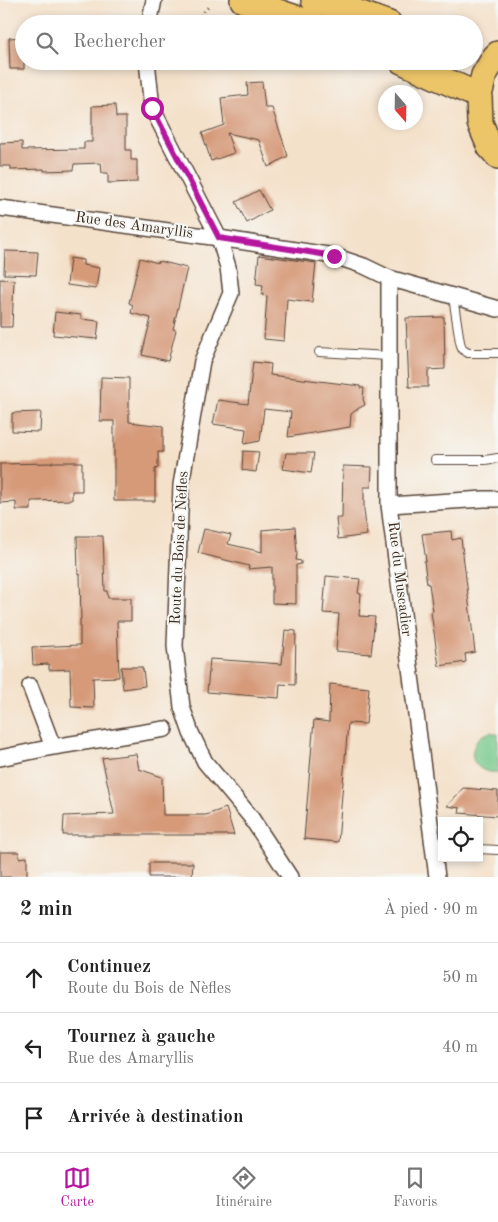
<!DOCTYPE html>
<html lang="fr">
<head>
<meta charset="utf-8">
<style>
  body { margin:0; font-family:"Old Standard TT",serif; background:#f6f6f6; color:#222 }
  .controls { position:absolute; right:15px; bottom:15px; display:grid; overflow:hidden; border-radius:0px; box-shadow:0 2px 8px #0003 }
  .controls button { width:45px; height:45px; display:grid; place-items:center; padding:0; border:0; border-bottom:1px solid #e0e0e0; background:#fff; color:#222; font:25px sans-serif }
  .compass { position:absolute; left:378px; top:85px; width:45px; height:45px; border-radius:50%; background:#fff; box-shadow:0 2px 8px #0003; rotate:160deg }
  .stop { position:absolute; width:15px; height:15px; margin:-11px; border:4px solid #b5179e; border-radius:50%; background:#fff }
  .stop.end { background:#b5179e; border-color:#fff; box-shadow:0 1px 5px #0008 }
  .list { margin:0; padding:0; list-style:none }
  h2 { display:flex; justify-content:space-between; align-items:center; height:65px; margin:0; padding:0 20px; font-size:21px }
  h2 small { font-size:16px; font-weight:400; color:#767676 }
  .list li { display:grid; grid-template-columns:32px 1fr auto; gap:15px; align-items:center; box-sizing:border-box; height:70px; padding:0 20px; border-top:1px solid #e0e0e0 }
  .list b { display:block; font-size:19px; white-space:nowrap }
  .list p { margin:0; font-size:16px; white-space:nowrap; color:#767676 }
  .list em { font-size:16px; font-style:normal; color:#767676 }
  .icon { flex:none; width:28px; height:28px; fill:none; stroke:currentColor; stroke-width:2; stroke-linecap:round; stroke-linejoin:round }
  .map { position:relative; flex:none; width:498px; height:877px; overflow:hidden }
  .search { position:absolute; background:#fff; box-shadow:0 2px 8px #0003; left:15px; right:15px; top:15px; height:55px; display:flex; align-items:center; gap:12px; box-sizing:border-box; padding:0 18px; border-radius:28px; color:#767676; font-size:19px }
  .sheet { height:275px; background:#fff }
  nav { display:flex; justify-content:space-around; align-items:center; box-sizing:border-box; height:70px; border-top:1px solid #e0e0e0; background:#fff; font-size:14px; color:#767676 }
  nav a { display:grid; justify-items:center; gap:2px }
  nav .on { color:#b5179e }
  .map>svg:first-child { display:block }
  .green { fill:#78c98b; stroke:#5a7a54 }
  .building { fill:#d69a79 }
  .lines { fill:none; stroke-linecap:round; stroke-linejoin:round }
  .lane-casing { stroke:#574538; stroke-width:10 }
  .street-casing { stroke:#574538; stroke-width:18 }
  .primary-casing { stroke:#574538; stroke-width:28 }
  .path { stroke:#574538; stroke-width:3; stroke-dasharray:1 4; stroke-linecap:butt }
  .lane { stroke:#fff; stroke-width:8 }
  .street { stroke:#fff; stroke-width:15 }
  .primary { stroke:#edc569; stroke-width:25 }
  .route { stroke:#b5179e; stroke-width:6 }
  .labels { text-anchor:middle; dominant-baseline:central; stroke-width:4; stroke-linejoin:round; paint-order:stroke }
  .street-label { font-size:15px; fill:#3b2a1e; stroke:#f6f6f2 }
</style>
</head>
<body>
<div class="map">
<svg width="498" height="877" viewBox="0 0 498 877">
  <rect width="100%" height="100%" fill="#f6f6f2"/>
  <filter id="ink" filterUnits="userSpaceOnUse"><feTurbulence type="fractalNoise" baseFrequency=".02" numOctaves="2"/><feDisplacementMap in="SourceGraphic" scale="10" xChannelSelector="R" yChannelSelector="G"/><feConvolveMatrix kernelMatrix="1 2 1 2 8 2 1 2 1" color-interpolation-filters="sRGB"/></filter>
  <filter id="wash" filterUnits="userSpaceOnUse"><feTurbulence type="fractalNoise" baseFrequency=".0096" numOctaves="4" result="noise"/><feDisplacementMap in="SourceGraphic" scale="20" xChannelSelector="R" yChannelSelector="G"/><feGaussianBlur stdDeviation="1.12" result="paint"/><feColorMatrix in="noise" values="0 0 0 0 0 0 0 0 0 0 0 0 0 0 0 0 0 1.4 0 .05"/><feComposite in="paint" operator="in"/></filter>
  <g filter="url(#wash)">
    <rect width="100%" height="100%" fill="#f4e1ca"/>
    <path class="green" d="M490,732L498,734V772C482,775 466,761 475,745C475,744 478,738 479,738C481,735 487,734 490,732Z"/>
    <g id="blocks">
      <path class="building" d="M24,37V69H10L9,38Z
        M262,82L265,108H272L288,156L268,167L259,140L227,133L234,153L211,161L202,133L224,125L221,98L248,95L247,83Z
        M115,105L116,117H126V150H131V160H137V182L108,183V173H102L101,163L74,164L73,170L44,171V169L11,170V166H0V143L22,142V150L84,149V142H92V106Z
        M259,190L270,210L247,223L236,202Z
        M5,251L38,252L36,275L4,274Z
        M259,255L316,263L312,302L287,299L284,341L264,339L267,296L262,295L263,285L256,284Z
        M70,258L83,260V265L99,268L96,289L67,285Z
        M140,258L158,263L159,261L187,268L173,329L176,330L168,361L142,355L151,318L131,313L133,305L129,303Z
        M0,279L14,280L12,327H0Z
        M55,312L81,315V319L99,321L97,339L53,335Z
        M444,317L445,369L428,370V387H409L406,318Z
        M253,362L271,364L270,375L360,386V388H364L363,399L365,405L359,408L351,414L350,427L288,437L291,412L264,409L260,441L244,444L246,429L213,424L218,400L248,404Z
        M101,377L129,378V422L163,426V452H158V468L155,469V501H114V421H100Z
        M41,412L40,432L12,431V413Z
        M243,451L259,452L256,472L242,470Z
        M286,453H314L311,473L283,469Z
        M52,462H82V491H72V500L31,501V510H16V502L0,503V464L52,463Z
        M343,466L372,467L371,487H364V510L367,535L338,539L336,518H342Z
        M295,527L297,554L296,560L301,561V564L296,565V604L272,603V567L248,569L249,566L198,553L204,529L231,535L228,544L262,552V530Z
        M451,531L452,540L461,538L475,652L465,654L466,662L439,666L431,612L433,611L429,584H427L424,561H426L422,534Z
        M77,536H103L105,591H107L108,598H131V621H117L119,677L93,678L94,708L71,707L70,669L49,670V664L33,665L32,647L80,645V619H81L80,574H78Z
        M326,576L360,579L358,593L361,594L359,616L375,617L371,654L336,651L339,614L323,613Z
        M285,630L296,631L295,685L280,684L279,698L207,692L210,659L282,664Z
        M121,667H142V669H143L145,686L123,689Z
        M330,684L369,688L366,724L348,723L338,842L304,839L314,720L329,722Z
        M136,754L139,769L162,777L163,815H206L226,808L234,835H63L64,816L114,814L102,758Z
        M463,788L498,791V816L459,813L460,808L447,806Z
        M0,852H19V858L27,857V877H0Z
        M149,863H193L192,877H149Z"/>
    </g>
  </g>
  <g filter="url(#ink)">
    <use href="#blocks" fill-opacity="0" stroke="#574538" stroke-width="1"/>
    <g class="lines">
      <g class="lane-casing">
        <path id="lane" d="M453,297L460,342L462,349L468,353H498
          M319,352L388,356
          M435,460H485L498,458
          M479,849L498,850"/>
      </g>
      <g class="street-casing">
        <path id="street" d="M149,24L154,0
          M147,61L152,108L219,238L228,267L231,293L202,361L181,485L175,646L182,707L191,733L205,762L250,816L290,877
          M0,208L16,210L219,238L334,256L364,266L389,278L498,309
          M389,278V505L437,877
          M389,505L484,499H498
          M30,686L53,747
          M0,758L53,747L165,729"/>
      </g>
      <g class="primary-casing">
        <path id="primary" d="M243,0L313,24
          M314,0L353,11L389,24
          M498,54L495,57L484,75L479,96L480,123L490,147L498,156
          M402,61L479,96"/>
      </g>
      <path class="path" d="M188,24C197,21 203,13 209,6"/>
      <use href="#lane" class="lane"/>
      <use href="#street" class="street"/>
      <use href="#primary" class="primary"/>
    </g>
  </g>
  <g class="lines" filter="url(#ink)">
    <path class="route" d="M152,108L219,238L334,256"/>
  </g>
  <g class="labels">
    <g class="street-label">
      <text transform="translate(134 226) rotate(8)">Rue des Amaryllis</text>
      <text transform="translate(180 548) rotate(-87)">Route du Bois de Nèfles</text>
      <text transform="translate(399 579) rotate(83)">Rue du Muscadier</text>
    </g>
  </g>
</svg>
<div class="controls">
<button><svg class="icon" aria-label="locate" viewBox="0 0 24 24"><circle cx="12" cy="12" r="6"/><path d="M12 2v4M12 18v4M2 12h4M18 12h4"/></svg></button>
</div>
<svg class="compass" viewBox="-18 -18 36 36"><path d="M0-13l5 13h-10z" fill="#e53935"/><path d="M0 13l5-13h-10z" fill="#767676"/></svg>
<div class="stop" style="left:152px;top:108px"></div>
<div class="stop end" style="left:334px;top:256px"></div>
<div class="search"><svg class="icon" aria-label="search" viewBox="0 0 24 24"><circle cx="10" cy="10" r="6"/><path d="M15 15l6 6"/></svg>Rechercher</div>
</div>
<section class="sheet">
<h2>2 min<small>À pied · 90 m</small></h2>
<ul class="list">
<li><svg class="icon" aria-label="ahead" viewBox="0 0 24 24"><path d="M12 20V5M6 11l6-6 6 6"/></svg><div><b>Continuez</b><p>Route du Bois de Nèfles</p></div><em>50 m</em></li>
<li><svg class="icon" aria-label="left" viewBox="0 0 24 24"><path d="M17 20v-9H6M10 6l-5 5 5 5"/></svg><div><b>Tournez à gauche</b><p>Rue des Amaryllis</p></div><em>40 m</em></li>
<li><svg class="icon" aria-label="arrive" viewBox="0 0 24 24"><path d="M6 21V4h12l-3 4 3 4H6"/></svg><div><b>Arrivée à destination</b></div></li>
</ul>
</section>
<nav>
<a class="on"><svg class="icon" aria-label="map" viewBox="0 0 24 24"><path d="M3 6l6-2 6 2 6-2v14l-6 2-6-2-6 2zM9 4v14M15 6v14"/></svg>Carte</a>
<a><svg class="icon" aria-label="directions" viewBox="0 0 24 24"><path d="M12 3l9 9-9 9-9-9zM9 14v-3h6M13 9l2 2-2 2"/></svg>Itinéraire</a>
<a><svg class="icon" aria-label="saved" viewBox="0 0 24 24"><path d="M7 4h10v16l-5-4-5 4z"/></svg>Favoris</a>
</nav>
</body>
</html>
